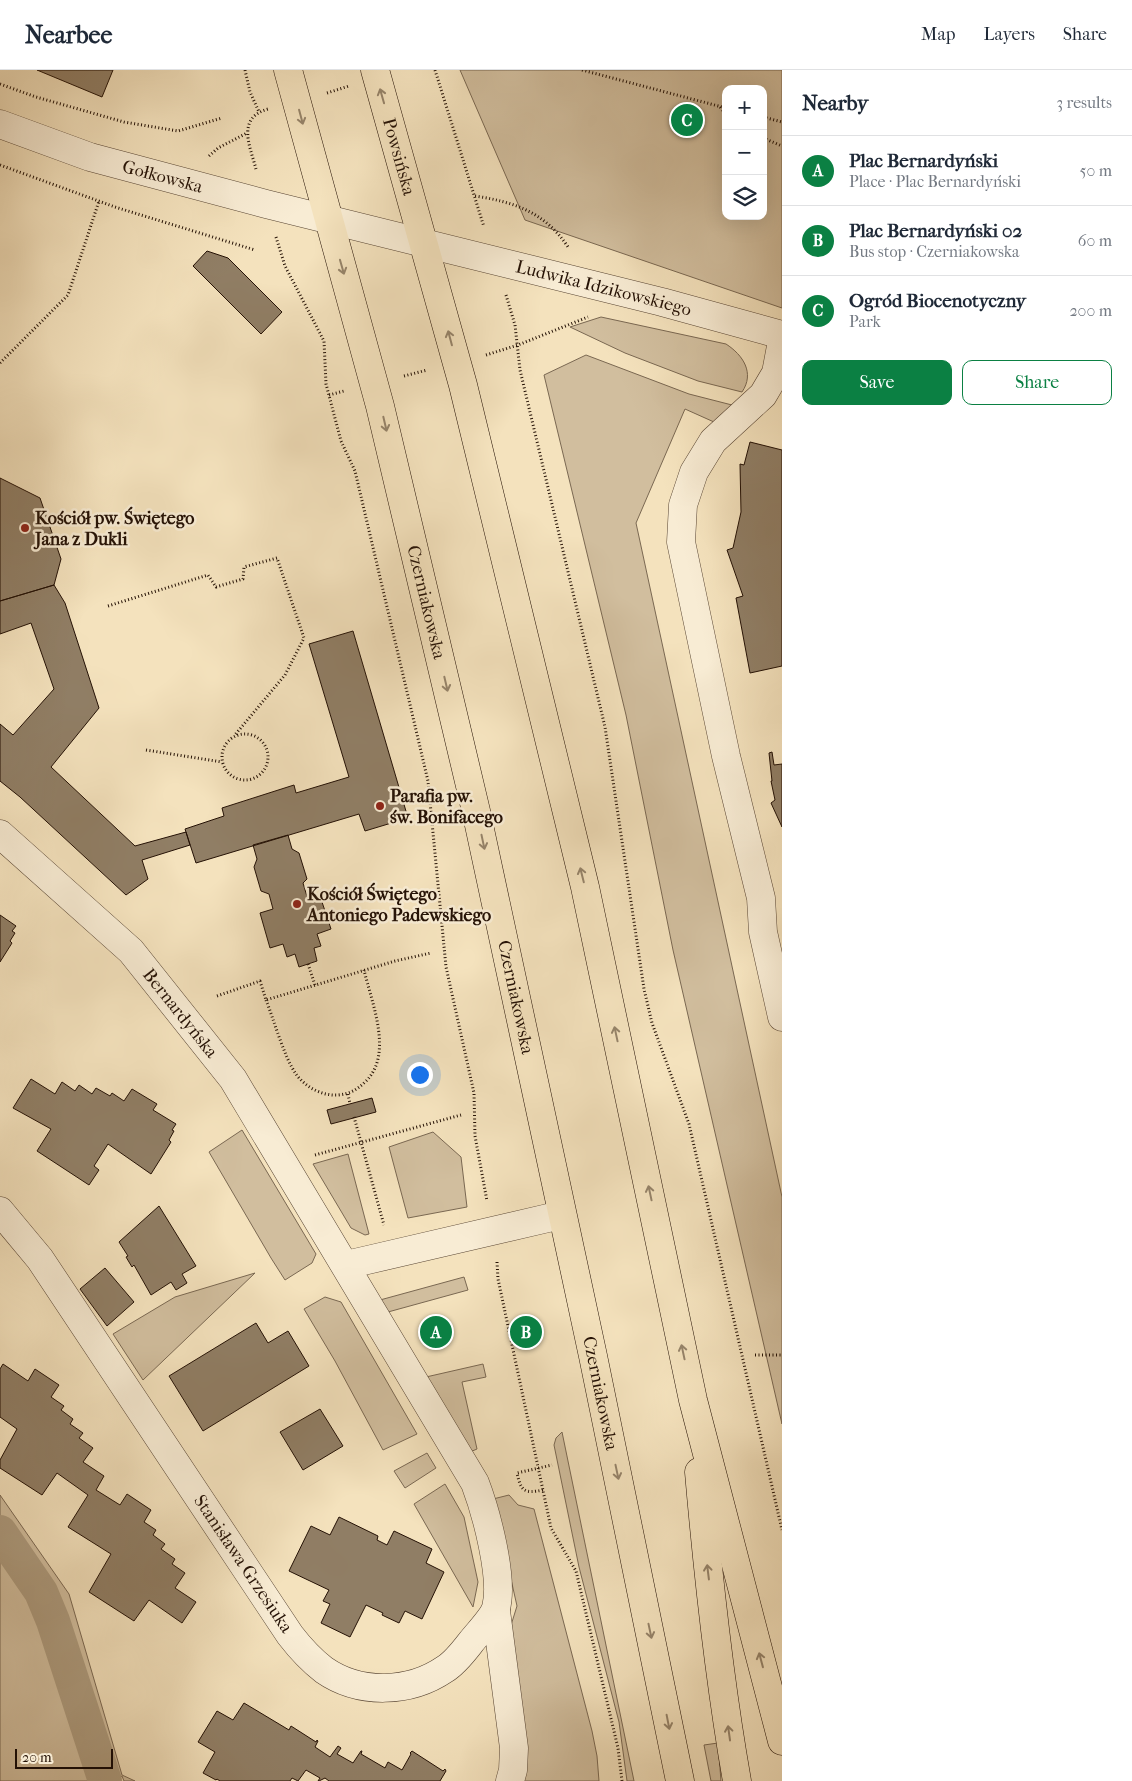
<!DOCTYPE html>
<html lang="en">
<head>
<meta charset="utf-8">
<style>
  body { margin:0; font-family:"IM FELL French Canon",serif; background:#f2f2f3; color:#1f2937 }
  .controls { position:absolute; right:15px; top:15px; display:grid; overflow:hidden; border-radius:10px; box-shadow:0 5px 20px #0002 }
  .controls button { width:45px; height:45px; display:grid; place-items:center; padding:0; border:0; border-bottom:1px solid #e0e1e3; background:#fff; color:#1f2937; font:25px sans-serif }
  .scale { position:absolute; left:15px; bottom:12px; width:98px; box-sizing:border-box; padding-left:5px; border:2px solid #241105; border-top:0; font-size:14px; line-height:18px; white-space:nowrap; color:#241105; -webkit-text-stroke:4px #f8ecd4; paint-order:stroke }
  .you { position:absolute; left:419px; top:1004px; width:18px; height:18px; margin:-12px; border:4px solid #fff; border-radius:50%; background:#1a73e8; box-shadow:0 0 0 8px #1a73e833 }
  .badge { display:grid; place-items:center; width:32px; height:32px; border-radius:50%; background:#0b8043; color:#fff; font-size:16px; font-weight:700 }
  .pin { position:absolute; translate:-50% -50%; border:2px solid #fff; box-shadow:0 1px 5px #0006 }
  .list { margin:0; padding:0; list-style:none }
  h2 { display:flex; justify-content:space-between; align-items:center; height:65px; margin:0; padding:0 20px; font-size:21px }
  h2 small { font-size:16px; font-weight:400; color:#747a83 }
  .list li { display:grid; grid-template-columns:32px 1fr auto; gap:15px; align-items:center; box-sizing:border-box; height:70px; padding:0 20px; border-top:1px solid #e0e1e3 }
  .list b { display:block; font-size:19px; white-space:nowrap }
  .list p { margin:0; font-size:16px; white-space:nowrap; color:#747a83 }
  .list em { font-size:16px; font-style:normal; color:#747a83 }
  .actions { display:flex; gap:10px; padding:15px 20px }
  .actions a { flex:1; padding:11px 0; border:1px solid #0b8043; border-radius:10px; text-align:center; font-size:18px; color:#0b8043 }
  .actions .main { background:#0b8043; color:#fff }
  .icon { flex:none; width:28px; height:28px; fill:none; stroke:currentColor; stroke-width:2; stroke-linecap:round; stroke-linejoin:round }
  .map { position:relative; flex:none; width:782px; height:1711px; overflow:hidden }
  header { display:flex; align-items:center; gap:30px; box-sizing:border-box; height:70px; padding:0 25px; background:#fff; border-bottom:1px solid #e0e1e3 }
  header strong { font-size:24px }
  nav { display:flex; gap:28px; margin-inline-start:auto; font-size:18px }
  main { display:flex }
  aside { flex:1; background:#fff }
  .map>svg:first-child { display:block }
  .green { fill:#d1be9e; stroke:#7a6852; fill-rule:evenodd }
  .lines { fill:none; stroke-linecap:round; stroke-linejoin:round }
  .canal { stroke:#ad9b7e; stroke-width:34 }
  .building { fill:#907e65; stroke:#241105 }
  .minor-casing { stroke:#584533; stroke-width:29 }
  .major-casing { stroke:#241105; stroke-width:29 }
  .path { stroke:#241105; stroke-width:3; stroke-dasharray:1 2.5; stroke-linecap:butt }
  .minor { stroke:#f8ecd4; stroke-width:28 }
  .major { stroke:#f4e2bd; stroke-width:28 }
  .oneway { stroke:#96846a }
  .poi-dot { fill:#8f2418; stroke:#f8ecd4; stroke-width:2 }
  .labels { text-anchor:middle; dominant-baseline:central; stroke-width:5; stroke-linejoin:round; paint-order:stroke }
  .street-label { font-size:18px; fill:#241105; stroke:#f8ecd4 }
  .poi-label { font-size:18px; font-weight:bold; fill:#241105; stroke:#f8ecd4; text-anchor:start }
</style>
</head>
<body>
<header>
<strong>Nearbee</strong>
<nav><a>Map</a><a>Layers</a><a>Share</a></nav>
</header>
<main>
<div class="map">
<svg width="782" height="1711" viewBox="0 0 782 1711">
  <rect width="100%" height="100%" fill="#f4e2bd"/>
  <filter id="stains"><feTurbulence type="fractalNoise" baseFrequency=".004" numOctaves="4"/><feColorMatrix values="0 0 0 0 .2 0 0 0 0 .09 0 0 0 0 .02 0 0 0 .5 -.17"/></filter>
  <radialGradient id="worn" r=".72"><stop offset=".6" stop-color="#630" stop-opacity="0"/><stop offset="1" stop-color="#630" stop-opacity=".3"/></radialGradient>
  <path class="green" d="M460,0H782V238L525,150ZM726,19H763V146H726Z
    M601,247L726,274C743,285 755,303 742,322L698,311L625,283L570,257Z
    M586,285L689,324L732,335L714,352L685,339L636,453L782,1127V1354L673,880L626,645L544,305Z
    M242,1060L316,1184L312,1193L285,1210L271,1188L209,1082Z
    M433,1062L461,1087L467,1137L408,1148L389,1077Z
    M348,1084L369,1164L365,1165L351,1158L313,1094Z
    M255,1203L143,1310L113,1264L175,1227Z
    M464,1207L468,1220L388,1242L380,1230Z
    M325,1227L341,1232L417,1364L383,1380L335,1291L304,1239Z
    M483,1294L486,1307L462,1312L477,1379L470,1382L426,1307Z
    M562,1362L634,1711H627L619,1652L579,1497L554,1375L556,1368Z
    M427,1383L436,1398L405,1418L394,1401Z
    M445,1414L464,1447L478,1512L473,1537L414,1434Z
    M0,1425L69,1524L122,1705L135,1711H124L122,1706L114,1711H0Z
    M509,1425L518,1435L534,1439L592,1661L597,1686L599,1711H521L507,1568L517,1536L493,1429Z
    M718,1673L721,1711H711L704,1675Z"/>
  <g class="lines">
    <path class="canal" d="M0,1462L41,1522L53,1551L105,1711"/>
  </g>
  <path class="building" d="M37,0H113L102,27Z
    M207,181L228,188L282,242L261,264L193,196Z
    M750,372L782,380V596L750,603L736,528L743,526L727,480L733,478L741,442L740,394L744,395Z
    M0,408L40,428L61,489L54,515L0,531Z
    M54,515L65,533L99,638L51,697L135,776L186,762L190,775L142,790L148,809L126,825L20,727L0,711V654L13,665L54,619L31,553L0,564V531Z
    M353,561L408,748L365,761L359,744L196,793L185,759L224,746L222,738L294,715L296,723L349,707L309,574Z
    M772,682L774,695L782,694V757L771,733L775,730L771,711H772L769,683Z
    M288,765L292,779L299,783L307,809L303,813L308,830L320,826L331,859L317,864L321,876L314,878L317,891L299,897L295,884L287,887L283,874L270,878L260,843L273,839L269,824L261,821L254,797L257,789L253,775Z
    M0,845L16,856L12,861L15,863L10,871L12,873L0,892Z
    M31,1009L55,1024L62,1012L75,1021L79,1015L92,1024L96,1018L110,1026L112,1023L124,1031L132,1019L157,1034L153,1040L176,1054L172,1060L174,1061L169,1070L171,1072L151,1104L108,1074L94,1096L99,1100L89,1115L37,1081L51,1059L13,1038Z
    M372,1028L376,1042L331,1054L327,1040Z
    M159,1136L196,1196L182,1204L187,1213L176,1220L171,1212L151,1225L134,1195L132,1197L126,1187L128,1186L119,1172Z
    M105,1198L134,1232L107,1256L80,1219Z
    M256,1253L268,1273L288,1261L309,1296L203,1361L169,1306Z
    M3,1294L28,1311L35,1299L59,1315L51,1327L64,1336L61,1340L73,1349L70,1354L83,1363L79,1368L93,1378L83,1392L104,1406L96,1420L120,1435L127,1424L151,1440L144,1452L156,1460L153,1465L165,1474L161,1479L175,1489L172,1494L185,1503L175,1518L196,1532L182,1553L149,1530L134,1551L89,1522L111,1484L68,1457L88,1425L57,1403L42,1425L0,1398V1390L17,1359L0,1347V1299Z
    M320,1339L343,1376L303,1400L280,1362Z
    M339,1447L378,1466L377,1470L387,1475L394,1461L432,1479L426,1493L444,1502L422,1549L405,1541L399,1553L382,1545L383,1543L366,1535L350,1567L321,1553L330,1534L323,1531L329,1520L289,1501L311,1456L330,1465Z
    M244,1633L289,1660L291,1656L316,1672L317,1670L318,1671L315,1677L330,1687L338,1676L341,1678L337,1684L353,1693L361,1681H362L361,1684L385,1698L388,1692L402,1700L411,1684L410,1683L412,1681L443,1701L445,1699L446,1701L440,1711H329L325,1708L319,1711H318L320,1708L306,1700L298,1711L292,1708L290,1711H220L217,1709L216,1710L203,1703L215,1682L198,1672L217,1641L233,1650Z"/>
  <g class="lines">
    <g class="minor-casing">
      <g id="minor">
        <path id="s1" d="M0,54L90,87L266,134L662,232L782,265"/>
        <path d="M782,271L776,303L763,325L713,371L694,402L683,435L681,472L726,686L761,828L763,862L782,947"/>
        <path id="s2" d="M0,764L131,881L233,1009L475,1413C486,1442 504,1508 496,1538C493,1548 478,1563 471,1572C464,1581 455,1593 445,1599C410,1623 360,1625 324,1600C311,1590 300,1578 290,1565L40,1189L0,1141"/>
        <path d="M346,1195L561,1145"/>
        <path d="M496,1541L514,1678L513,1700L510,1711"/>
      </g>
    </g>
    <g class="major-casing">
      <g id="major">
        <path id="s3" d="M288,0L380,336L476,741L593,1286L680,1711"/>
        <path id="s4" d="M375,0L463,315L585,817L693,1330L782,1671"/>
        <path d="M699,1402C708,1506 719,1609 737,1711"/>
      </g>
    </g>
    <path class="path" d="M245,0L250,22L259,42
      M435,0L484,157
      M582,0L726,38
      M0,14L36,27L124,52L178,61L222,48
      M327,23L349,16
      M720,37L726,44
      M763,47L782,52
      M763,68L782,76
      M209,86L218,78L247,63
      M0,95L115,137L255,180
      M256,99C250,76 236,48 268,39
      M475,126C514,132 545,142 568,177
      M276,167L285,196L324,271L326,314L341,371L355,401L428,711L446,897L474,1023L475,1066L487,1131
      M506,225L515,255L520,300L605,657L644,919L652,953L689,1054L782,1460
      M486,285L518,275L588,247
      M0,293L68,225L99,131
      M404,306L427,300
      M329,325L344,321
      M108,536L208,505L216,517L243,509L244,497L277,488L304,568L285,605L234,666
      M222 687a23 23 0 1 1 46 0a23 23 0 1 1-46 0Z
      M146,680L222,692
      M308,894L315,915
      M217,926L260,911L266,930L395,891L431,883
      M266,930C274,950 284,987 296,1004C305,1017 322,1026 338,1025C349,1024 357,1020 365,1012C394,985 372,934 364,900
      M348,1024L350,1034
      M354,1047L384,1155
      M315,1085L461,1045
      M497,1192L498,1209L551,1458L576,1501L618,1678L622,1711
      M755,1285H782
      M543,1420C524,1424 521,1421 517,1403L552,1395"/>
    <use href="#minor" class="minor"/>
    <use href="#major" class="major"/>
  </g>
  <defs><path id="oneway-shaft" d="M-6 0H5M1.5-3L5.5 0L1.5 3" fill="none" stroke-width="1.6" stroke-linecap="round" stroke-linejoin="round" transform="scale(1.25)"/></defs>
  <g class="oneway">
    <use href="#oneway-shaft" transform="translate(382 26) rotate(-106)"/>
    <use href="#oneway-shaft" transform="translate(301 47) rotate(75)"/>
    <use href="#oneway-shaft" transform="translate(342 197) rotate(74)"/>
    <use href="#oneway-shaft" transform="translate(450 268) rotate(-105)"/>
    <use href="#oneway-shaft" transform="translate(385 354) rotate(77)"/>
    <use href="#oneway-shaft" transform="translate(446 614) rotate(77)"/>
    <use href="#oneway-shaft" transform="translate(483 772) rotate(78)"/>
    <use href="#oneway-shaft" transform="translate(582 805) rotate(-104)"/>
    <use href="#oneway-shaft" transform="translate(616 964) rotate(-102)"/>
    <use href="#oneway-shaft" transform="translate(650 1123) rotate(-102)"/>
    <use href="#oneway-shaft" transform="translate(683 1282) rotate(-102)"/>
    <use href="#oneway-shaft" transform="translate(617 1402) rotate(78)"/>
    <use href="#oneway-shaft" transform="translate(708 1502) rotate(-97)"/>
    <use href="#oneway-shaft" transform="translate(650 1561) rotate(78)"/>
    <use href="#oneway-shaft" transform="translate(761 1590) rotate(-105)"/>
    <use href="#oneway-shaft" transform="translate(668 1652) rotate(79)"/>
    <use href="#oneway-shaft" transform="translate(729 1663) rotate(-98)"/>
  </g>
  <g class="poi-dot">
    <circle cx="25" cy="458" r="5"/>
    <circle cx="380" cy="736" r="5"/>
    <circle cx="297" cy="834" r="5"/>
  </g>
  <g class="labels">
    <g class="street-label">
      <text stroke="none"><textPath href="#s4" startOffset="90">Powsińska</textPath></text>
      <text stroke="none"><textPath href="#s1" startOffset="171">Gołkowska</textPath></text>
      <text stroke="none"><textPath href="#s1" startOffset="626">Ludwika Idzikowskiego</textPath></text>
      <text stroke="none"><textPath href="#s3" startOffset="550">Czerniakowska</textPath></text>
      <text stroke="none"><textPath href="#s3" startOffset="955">Czerniakowska</textPath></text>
      <text stroke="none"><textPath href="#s2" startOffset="255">Bernardyńska</textPath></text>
      <text stroke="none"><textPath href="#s3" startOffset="1360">Czerniakowska</textPath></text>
      <text transform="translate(243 1494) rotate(56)">Stanisława Grzesiuka</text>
    </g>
    <g class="poi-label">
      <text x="35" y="448">Kościół pw. Świętego<tspan x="35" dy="21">Jana z Dukli</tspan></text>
      <text x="390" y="726">Parafia pw.<tspan x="390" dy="21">św. Bonifacego</tspan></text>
      <text x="307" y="824">Kościół Świętego<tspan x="307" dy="21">Antoniego Padewskiego</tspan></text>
    </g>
  </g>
  <rect width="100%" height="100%" filter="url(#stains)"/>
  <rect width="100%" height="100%" fill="url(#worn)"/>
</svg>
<div class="controls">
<button>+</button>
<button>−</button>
<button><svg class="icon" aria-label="layers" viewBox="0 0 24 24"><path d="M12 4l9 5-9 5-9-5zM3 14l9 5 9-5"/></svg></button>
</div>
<div class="scale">20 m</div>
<div class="you"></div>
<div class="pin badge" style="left:436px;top:1262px">A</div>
<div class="pin badge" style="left:526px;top:1262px">B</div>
<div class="pin badge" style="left:687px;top:50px">C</div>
</div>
<aside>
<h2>Nearby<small>3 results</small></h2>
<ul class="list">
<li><span class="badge">A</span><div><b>Plac Bernardyński</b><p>Place · Plac Bernardyński</p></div><em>50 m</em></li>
<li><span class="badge">B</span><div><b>Plac Bernardyński 02</b><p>Bus stop · Czerniakowska</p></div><em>60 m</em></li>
<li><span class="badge">C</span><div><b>Ogród Biocenotyczny</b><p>Park</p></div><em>200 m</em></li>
</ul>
<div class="actions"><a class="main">Save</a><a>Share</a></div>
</aside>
</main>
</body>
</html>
